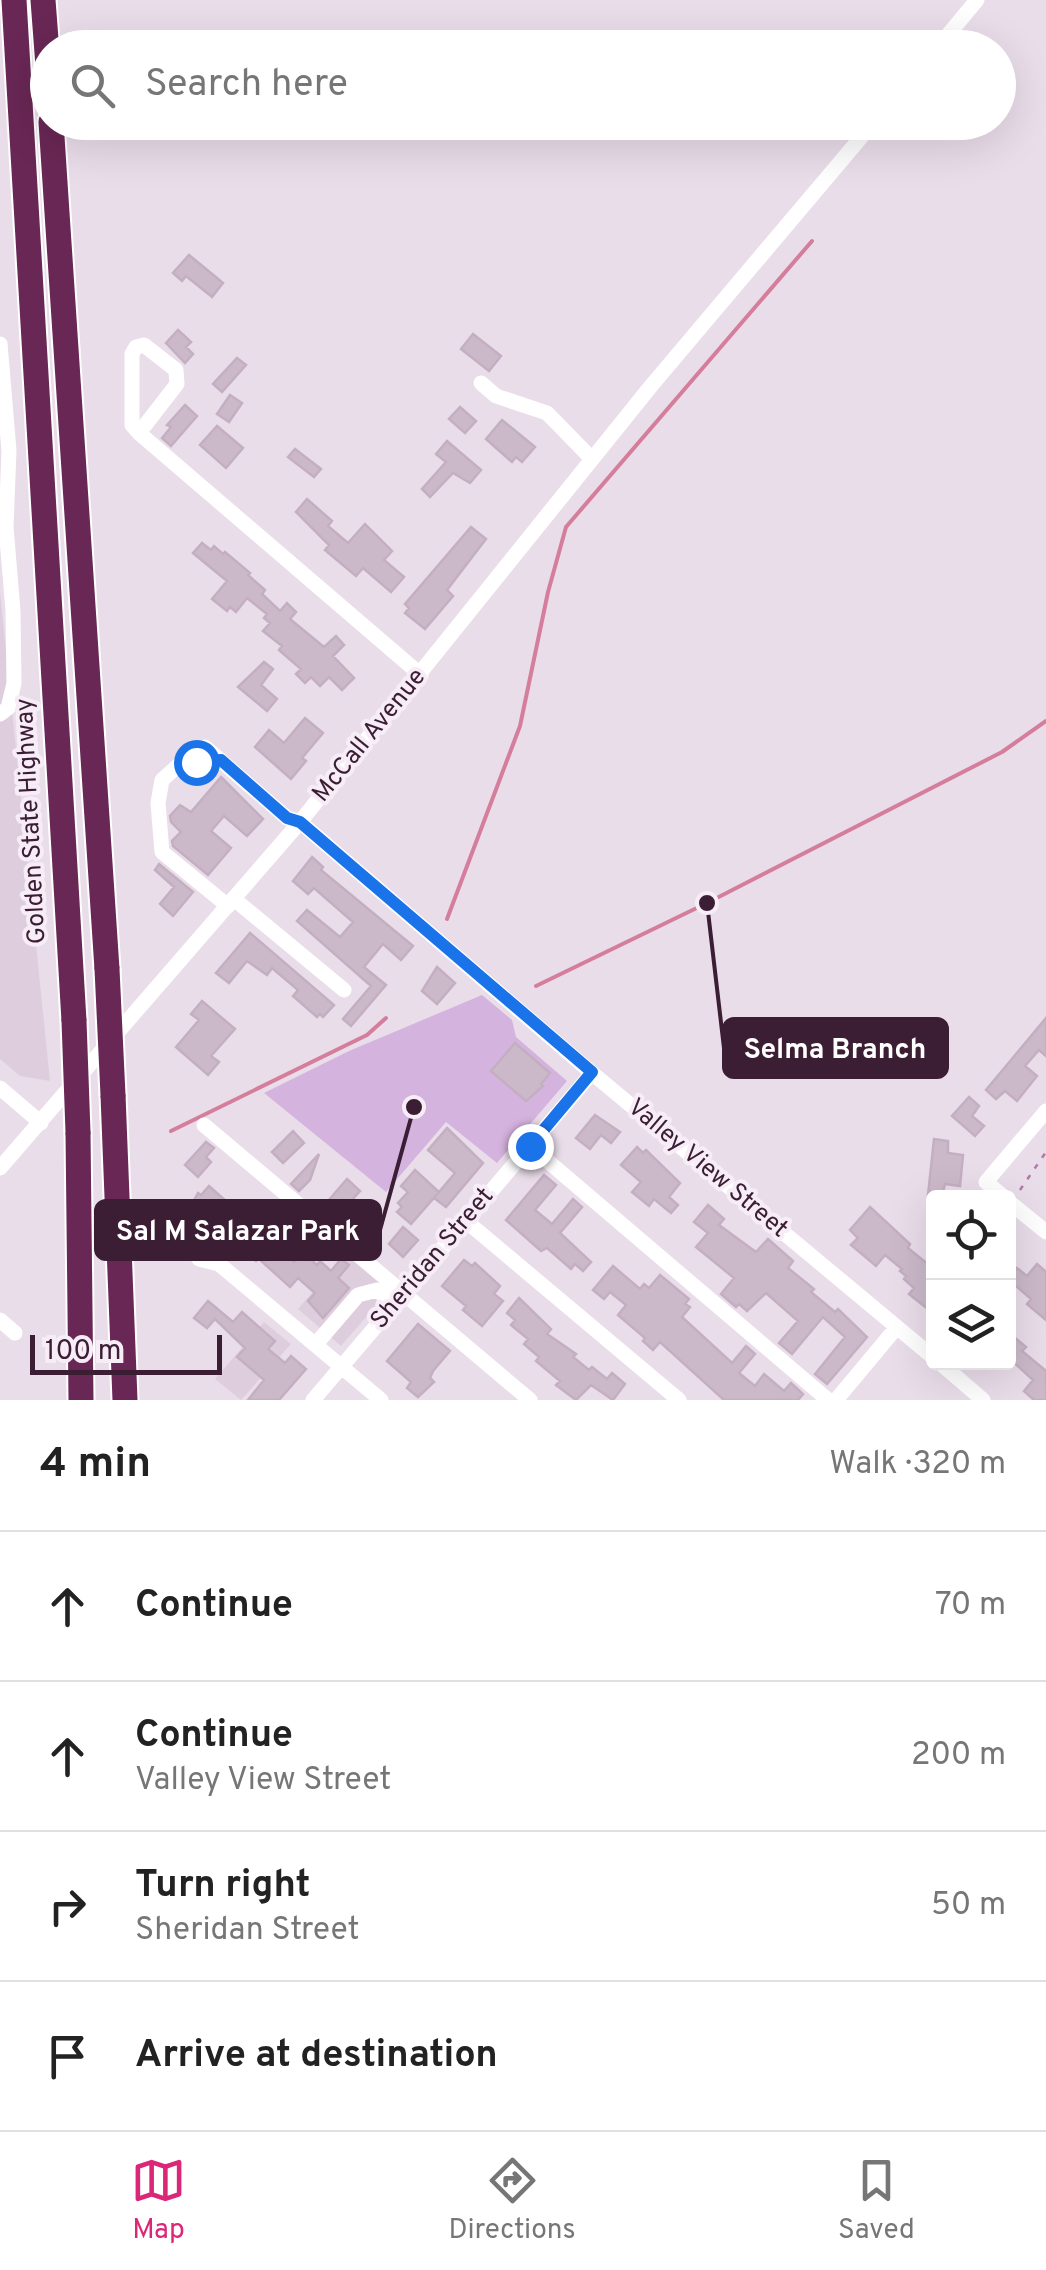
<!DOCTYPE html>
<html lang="en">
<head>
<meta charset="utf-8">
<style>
  body { margin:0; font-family:Overpass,sans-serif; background:#f6f6f6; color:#222 }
  .controls { position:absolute; right:30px; bottom:30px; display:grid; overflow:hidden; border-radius:10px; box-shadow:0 10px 40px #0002 }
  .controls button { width:90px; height:90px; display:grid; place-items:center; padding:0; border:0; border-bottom:2px solid #e0e0e0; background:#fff; color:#222; font:50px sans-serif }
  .scale { position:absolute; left:30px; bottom:25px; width:192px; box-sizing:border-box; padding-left:10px; border:5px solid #3b1d34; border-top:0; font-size:28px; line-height:35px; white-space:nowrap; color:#3b1d34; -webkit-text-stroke:8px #f7edf7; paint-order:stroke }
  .stop { position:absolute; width:30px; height:30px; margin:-22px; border:8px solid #1a73e8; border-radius:50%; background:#fff }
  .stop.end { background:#1a73e8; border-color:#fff; box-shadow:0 2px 10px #0008 }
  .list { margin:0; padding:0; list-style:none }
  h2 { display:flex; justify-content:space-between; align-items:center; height:130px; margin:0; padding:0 40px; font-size:42px }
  h2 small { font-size:32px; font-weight:400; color:#767676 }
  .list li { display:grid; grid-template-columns:65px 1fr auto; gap:30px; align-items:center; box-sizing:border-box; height:150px; padding:0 40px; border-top:2px solid #e0e0e0 }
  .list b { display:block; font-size:38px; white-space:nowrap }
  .list p { margin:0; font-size:32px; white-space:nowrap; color:#767676 }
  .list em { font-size:32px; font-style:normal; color:#767676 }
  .icon { flex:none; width:55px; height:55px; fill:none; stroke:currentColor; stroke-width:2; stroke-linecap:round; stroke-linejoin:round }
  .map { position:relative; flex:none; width:1046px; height:1400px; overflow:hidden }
  .search { position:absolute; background:#fff; box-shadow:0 10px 40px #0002; left:30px; right:30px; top:30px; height:110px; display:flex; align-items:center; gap:25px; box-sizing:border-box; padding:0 35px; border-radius:55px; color:#767676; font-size:38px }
  .sheet { height:730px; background:#fff }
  nav { display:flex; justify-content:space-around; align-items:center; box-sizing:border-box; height:140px; border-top:2px solid #e0e0e0; background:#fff; font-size:28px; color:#767676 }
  nav a { display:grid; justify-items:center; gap:5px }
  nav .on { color:#db2777 }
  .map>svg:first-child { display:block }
  .built { fill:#decedd }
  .green { fill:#d4b3de }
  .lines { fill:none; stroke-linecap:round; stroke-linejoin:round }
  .stream { stroke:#d57e9c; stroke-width:4 }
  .building { fill:#cbb9c9; stroke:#c4afc2; stroke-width:2.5 }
  .highway-casing { stroke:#fff; stroke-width:29 }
  .path { stroke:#b17aa6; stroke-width:2.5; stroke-dasharray:5 8; stroke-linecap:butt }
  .minor { stroke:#fff; stroke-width:15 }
  .highway { stroke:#692755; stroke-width:25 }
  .highway-bridge-casing { stroke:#fff; stroke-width:29; stroke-linecap:butt }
  .highway-bridge { stroke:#692755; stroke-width:25 }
  .route { stroke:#1a73e8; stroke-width:12 }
  .labels { text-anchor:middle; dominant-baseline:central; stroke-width:8; stroke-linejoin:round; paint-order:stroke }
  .street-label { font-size:25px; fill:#3b1d34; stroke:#f7edf7 }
  .leader { fill:none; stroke:#3b1d34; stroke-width:4 }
  .callout-dot { fill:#3b1d34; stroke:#f7edf7; stroke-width:4 }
  .callout { fill:#3b1d34; stroke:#3b1d34; stroke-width:4 }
  .callout-label { font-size:28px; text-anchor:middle; font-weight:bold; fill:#fff }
</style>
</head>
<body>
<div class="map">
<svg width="1046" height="1400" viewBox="0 0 1046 1400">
  <rect width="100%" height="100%" fill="#eaddea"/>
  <path class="built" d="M0,592L50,1081L20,1076L0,1059Z
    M350,1248L394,1285L341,1346L298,1309Z
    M264,1322L291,1344L241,1400L215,1379Z"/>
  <path class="green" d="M482,995L512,1020L516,1037L567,1081L497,1163L446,1122L386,1192L264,1093L349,1051Z"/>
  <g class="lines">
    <path class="stream" d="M447,919L520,726L548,592L566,527L812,241
      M536,986L707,903L1002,752L1046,721
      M171,1131L367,1035L386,1018"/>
  </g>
  <path class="building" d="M189,255L223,283L212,297L186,276L182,281L173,273Z
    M178,330L191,342L186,347L193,354L185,363L166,343Z
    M473,334L501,356L489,371L461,349Z
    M237,358L246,365L222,392L213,384Z
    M230,395L242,403L229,422L217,414Z
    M185,405L197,416L171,446L162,438L171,427L167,425Z
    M460,407L476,421L465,433L449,419Z
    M502,420L535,447L522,462L516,457L512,462L486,439Z
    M217,426L243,448L226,468L200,445Z
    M447,441L481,470L470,483L453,473L430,497L422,489L446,462L436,454Z
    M295,449L321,469L314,477L288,457Z
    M307,499L332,521L328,526L348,543L365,524L392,551L384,560L404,577L391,592L363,568L356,576L325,550L329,545L296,512Z
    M471,527L486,539L447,590L453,596L425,629L405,613L409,608L405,604Z
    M202,543L211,550L214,546L223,554L225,552L250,573L248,575L265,590L262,594L280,611L287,603L296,612L290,619L324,647L336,636L344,645L333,656L354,678L342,690L329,677L320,686L311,677L305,683L296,674L301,669L279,650L282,646L263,631L270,623L264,618L267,614L247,598L236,612L230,607L227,611L212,599L227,581L193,553Z
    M264,662L273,669L261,685L277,699L267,711L238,687Z
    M305,718L323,733L302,758L306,761L291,779L255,747L269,730L284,743Z
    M221,777L263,819L247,836L224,816L211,831L231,848L208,875L173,846L172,841L181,832L171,822L170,816L180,805L191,812Z
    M312,857L323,867L321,870L413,946L401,960L383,944L364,967L386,985L351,1026L343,1019L371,986L297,921L307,910L340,937L353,922L314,888L308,894L293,881Z
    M159,864L193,892L173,916L160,904L174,887L155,870Z
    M250,933L334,1005L323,1017L320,1014L317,1017L293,996L298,990L272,968L267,975L247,961L229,983L216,973Z
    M437,967L455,983L437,1004L422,991Z
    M202,1001L235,1029L211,1056L219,1062L208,1075L176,1047L199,1020L191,1014Z
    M1046,1018V1056L1039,1050L1025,1066L1037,1076L1017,1101L1005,1091L996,1099L986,1090Z
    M515,1043L550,1073L541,1084L543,1086L526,1101L491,1071Z
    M969,1097L979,1106L972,1116L984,1126L975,1136L952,1116Z
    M595,1115L620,1132L611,1143L601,1135L590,1149L576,1138Z
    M447,1128L483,1163L446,1207L434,1198L455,1173L428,1150Z
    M293,1131L304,1143L283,1163L272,1152Z
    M934,1139L948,1141V1153L963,1155L960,1186L945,1184L942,1196L928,1195Z
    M206,1142L214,1148L206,1157L211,1162L198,1177L185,1165Z
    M637,1147L643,1153L646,1150L680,1183L669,1197L678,1205L671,1213L654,1199L649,1206L632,1192L641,1182L621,1165Z
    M319,1154L310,1180L299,1191L291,1184Z
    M415,1170L439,1192L411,1224L397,1212L402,1207L398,1203L408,1192L401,1186Z
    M544,1175L556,1185L535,1210L552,1224L573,1199L582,1207L560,1233L591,1262L583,1271L575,1264L571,1269L547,1248L541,1251L506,1220Z
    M347,1179L360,1191L352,1200L361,1207L346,1223L328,1201Z
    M209,1186L227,1202L219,1210L242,1229L227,1247L216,1238L224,1229L192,1204L198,1193L201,1195Z
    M708,1205L724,1219L719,1225L756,1252L768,1239L793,1261L788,1268L814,1289L811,1292L835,1312L838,1309L867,1337L827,1384L815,1374L845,1337L823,1317L792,1354L779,1343L798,1321L766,1293L747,1311L739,1304L736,1307L721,1294L734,1278L696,1247L708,1233L694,1222Z
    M870,1207L910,1244L908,1248L934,1269V1314L909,1294L914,1288L904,1279L906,1276L900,1271L902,1269L885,1255L876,1266L851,1245L858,1238L850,1230Z
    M403,1227L418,1240L403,1257L389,1244Z
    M264,1236L294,1262L302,1252L317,1265L320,1261L331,1271L341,1259L349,1265L338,1278L349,1288L323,1318L308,1301L315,1293L298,1278L290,1287L258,1258L256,1261L248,1255Z
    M464,1260L472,1266L475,1263L500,1286L494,1294L503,1301L482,1326L463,1310L466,1306L442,1286Z
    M1037,1264L1046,1272V1320L1027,1304L1031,1299L1008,1279L1017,1268L1027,1276Z
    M613,1266L640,1289L644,1284L649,1288L660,1275L689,1299L685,1304L690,1307L682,1317L732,1363L746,1346L755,1354L739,1373L755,1386L764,1374L784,1391L791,1383L803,1394L798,1400H724L660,1342L653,1350L643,1341L645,1338L618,1315L626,1305L610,1292L604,1299L593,1290Z
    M519,1298L551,1329L547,1334L576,1354L573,1357L589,1370L592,1367L607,1379L612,1373L625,1384L613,1400L591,1385L576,1400L556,1385L560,1381L536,1361L539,1357L524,1344L528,1339L511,1325L515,1320L507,1313Z
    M208,1301L233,1322L242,1312L275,1341L268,1349L285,1363L291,1356L306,1369L279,1400H248L264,1380L237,1357L245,1348L215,1319L207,1328L194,1318Z
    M418,1324L450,1351L433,1371L430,1378L434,1382L418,1397L407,1388L411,1382L387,1361Z
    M1008,1332L1026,1347L1022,1351L1046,1371V1400H1034L1024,1391L1033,1380L1008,1357Z"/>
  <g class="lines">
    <g class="highway-casing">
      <path id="highway" d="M14,0L74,1021
        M43,0L48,66
        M51,122L107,969
        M113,1095L125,1400
        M78,1132L81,1400"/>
    </g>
    <path class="path" d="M1020,1190L1046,1152"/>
    <path class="minor" d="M937,48L977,0
      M0,344L9,451L6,527L13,611L14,683L8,708L0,714
      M481,383L496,396L547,413L592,459
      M139,433L177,384L176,370L144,345L136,347L132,354V425L139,433L421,675
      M205,747L287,818L300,822L592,1073L934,1358
      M221,761L181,763L162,780L158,803L162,852L228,906
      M234,899L344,990
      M0,1088L41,1123
      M204,1125L530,1400
      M530,1146L828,1400
      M0,1168L300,822L651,386L874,122
      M1005,1198L986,1182L1046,1111
      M1008,1201L1046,1232
      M466,1221L679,1400
      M199,1259L219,1264L381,1400
      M0,1320L15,1333
      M316,1344L358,1295L377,1290L395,1305
      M939,1362L983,1400
      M313,1400L592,1073
      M836,1400L897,1327"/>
    <use href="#highway" class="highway"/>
    <g class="highway-bridge-casing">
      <path id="highway-bridge" d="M107,969L113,1095
        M74,1021L78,1132"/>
    </g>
    <use href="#highway-bridge" class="highway-bridge"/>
  </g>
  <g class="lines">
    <path class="route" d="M196,762L221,760L287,818L300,822L592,1072L530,1146"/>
  </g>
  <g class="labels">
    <g class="street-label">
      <text transform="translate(370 736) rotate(-51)">McCall Avenue</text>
      <text transform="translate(32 821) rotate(-93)">Golden State Highway</text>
      <text transform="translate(707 1169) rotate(40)">Valley View Street</text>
      <text transform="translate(433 1259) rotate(-50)">Sheridan Street</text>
    </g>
  </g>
  <path class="leader" d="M707 903L724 1048M414 1107L380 1230"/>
  <g class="callout-dot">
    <circle cx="707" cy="903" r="10"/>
    <circle cx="414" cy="1107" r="10"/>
  </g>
  <g class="callout">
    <rect x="724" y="1019" width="223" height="58" rx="10"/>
    <rect x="96" y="1201" width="284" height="58" rx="10"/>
  </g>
  <g class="callout-label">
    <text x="835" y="1058">Selma Branch</text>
    <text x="238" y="1240">Sal M Salazar Park</text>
  </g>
</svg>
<div class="controls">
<button><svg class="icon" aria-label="locate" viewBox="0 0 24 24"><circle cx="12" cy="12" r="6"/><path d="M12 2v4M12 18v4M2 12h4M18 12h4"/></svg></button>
<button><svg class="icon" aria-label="layers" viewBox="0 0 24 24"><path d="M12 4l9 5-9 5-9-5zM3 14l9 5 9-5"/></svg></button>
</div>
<div class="scale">100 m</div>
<div class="stop" style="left:196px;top:762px"></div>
<div class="stop end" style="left:530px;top:1146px"></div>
<div class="search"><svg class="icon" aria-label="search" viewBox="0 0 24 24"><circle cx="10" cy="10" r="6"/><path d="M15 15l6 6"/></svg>Search here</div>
</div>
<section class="sheet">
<h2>4 min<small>Walk · 320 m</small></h2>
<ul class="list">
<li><svg class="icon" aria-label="ahead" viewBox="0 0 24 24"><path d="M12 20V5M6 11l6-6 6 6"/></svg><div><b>Continue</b></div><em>70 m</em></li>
<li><svg class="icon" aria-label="ahead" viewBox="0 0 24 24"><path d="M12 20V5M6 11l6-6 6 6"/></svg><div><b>Continue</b><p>Valley View Street</p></div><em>200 m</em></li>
<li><svg class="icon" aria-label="right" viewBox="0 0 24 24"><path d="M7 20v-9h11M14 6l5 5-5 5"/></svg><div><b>Turn right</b><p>Sheridan Street</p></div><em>50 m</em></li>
<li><svg class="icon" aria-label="arrive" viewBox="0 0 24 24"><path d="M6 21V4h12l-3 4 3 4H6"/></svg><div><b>Arrive at destination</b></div></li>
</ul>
</section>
<nav>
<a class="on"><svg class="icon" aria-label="map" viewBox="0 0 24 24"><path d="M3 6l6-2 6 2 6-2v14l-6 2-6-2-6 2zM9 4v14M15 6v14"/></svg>Map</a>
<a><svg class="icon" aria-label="directions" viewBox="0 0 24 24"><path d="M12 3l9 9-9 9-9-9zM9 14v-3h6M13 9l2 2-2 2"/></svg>Directions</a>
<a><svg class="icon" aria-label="saved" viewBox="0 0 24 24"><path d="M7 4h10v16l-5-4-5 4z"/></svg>Saved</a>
</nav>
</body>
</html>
